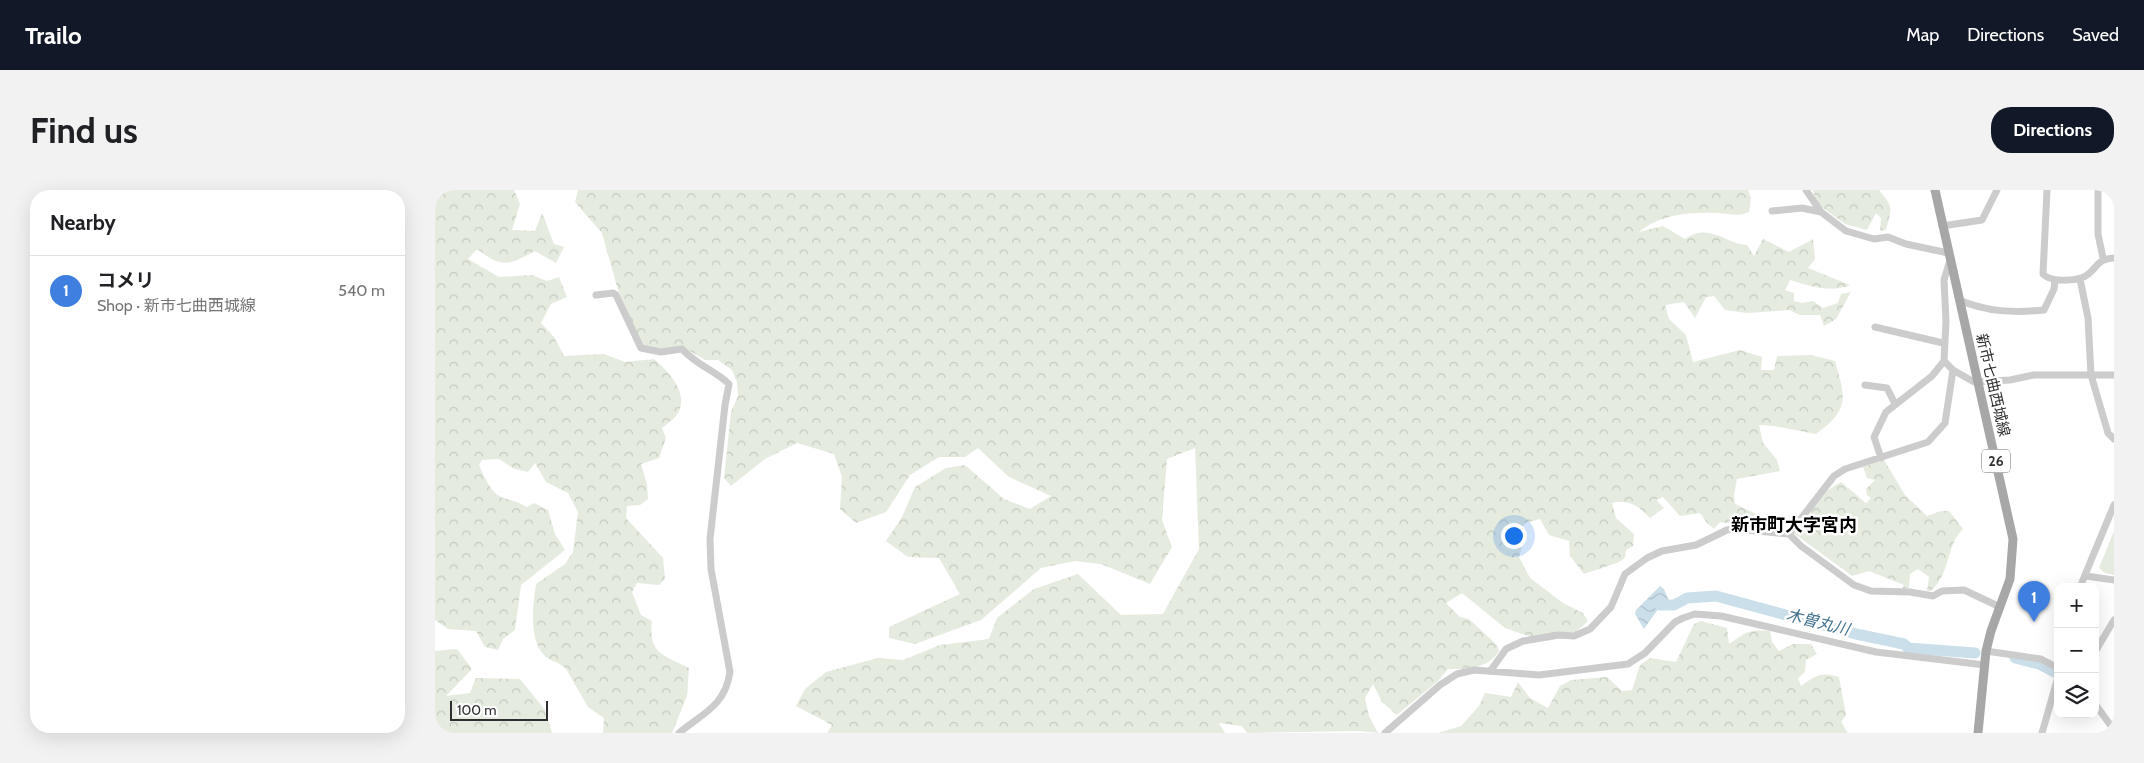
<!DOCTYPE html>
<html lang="en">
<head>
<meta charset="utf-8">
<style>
  body { margin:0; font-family:Cabin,"Noto Sans JP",sans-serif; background:#f2f2f2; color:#202124 }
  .controls { position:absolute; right:15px; bottom:15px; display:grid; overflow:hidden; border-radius:10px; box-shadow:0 5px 20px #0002 }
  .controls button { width:45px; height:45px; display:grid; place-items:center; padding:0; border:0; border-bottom:1px solid #e0e0e0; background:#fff; color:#202124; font:25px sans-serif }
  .scale { position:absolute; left:15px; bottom:12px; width:98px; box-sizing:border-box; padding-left:5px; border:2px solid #2f2f2f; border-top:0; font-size:14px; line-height:18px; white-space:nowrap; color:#2f2f2f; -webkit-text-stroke:4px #fff; paint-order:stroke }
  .you { position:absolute; left:1078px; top:345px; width:18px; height:18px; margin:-12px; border:4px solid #fff; border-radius:50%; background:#1a73e8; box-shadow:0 0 0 8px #1a73e833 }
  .badge { display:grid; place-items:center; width:32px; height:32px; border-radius:50%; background:#111827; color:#fff; font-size:16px; font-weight:700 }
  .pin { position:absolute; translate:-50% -41px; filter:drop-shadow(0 1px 2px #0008) }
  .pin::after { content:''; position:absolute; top:26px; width:18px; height:15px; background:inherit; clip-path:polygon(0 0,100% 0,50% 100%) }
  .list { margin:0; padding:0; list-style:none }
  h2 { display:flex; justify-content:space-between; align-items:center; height:65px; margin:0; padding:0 20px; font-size:21px }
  h2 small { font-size:16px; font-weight:400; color:#757577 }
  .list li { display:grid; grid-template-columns:32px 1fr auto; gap:15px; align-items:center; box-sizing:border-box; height:70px; padding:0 20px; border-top:1px solid #e0e0e0 }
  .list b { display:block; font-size:19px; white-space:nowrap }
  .list p { margin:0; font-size:16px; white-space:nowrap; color:#757577 }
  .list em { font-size:16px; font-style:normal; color:#757577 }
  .icon { flex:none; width:28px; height:28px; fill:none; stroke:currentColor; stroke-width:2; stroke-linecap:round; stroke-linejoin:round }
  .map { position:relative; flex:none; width:1679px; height:543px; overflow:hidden; border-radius:20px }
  header { display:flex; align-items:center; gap:30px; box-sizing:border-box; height:70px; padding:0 25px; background:#111827; color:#fff }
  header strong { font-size:24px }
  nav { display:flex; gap:28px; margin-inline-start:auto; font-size:18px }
  .intro { display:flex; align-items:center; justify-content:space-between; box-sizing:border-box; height:120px; padding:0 30px }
  h1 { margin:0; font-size:35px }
  .button { padding:12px 22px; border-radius:20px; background:#111827; color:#fff; font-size:18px; font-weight:700 }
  main { display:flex; gap:30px; padding:0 30px }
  aside { flex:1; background:#fff; border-radius:20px; box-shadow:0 5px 20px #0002 }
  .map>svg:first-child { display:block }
  .forest { fill:url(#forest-crowns) }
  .pitch { fill:#e5ebde }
  .water { fill:url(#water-waves) }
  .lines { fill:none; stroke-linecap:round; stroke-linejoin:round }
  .river { stroke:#cbdfea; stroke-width:11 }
  .minor { stroke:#ccc; stroke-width:7 }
  .major { stroke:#a7a7a7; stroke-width:9 }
  .labels { text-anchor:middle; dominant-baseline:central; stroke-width:5; stroke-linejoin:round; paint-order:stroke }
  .shield { fill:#fff; stroke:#6d6d6d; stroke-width:1 }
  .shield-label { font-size:14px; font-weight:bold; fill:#2f2f2f }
  .street-label { font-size:15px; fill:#2f2f2f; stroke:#fff }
  .water-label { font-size:16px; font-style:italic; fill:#41718d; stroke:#fff }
  .quarter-label { font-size:18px; font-weight:bold; fill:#000; stroke:#fff }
</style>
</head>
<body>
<header>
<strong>Trailo</strong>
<nav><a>Map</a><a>Directions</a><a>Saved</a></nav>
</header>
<div class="intro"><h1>Find us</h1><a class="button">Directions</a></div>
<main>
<aside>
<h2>Nearby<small></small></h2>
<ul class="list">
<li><span class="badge" style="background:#3f7fe0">1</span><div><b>コメリ</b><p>Shop · 新市七曲西城線</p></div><em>540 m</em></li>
</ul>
</aside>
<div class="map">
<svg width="1679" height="543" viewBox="0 0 1679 543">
  <defs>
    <pattern id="forest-crowns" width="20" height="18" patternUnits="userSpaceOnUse" patternTransform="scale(1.25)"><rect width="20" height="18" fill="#e5ebde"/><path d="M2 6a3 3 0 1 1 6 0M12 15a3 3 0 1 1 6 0" fill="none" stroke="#c5cabf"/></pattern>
    <pattern id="water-waves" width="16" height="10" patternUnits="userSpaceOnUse" patternTransform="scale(1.25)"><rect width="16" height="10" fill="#cbdfea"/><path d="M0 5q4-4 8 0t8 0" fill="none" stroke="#afc0c9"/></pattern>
  </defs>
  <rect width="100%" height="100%" fill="#fff"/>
  <path class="forest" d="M0,0H79L85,14L77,40L100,41L107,23L119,54L129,57L121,73L100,61C73,75 68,79 42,59L33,69L64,87L97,85L112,91L124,87L132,107L116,114L106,133L119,147L129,166L169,164L190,172L219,169C232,180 253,201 244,221C241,228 233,233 227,238L231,248L224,268L206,274L212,294L213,309L205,315L192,316L191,328L228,368L230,389L224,395L202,393L197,402L206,425L217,431C213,464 228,465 254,478L252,506L237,543H168L169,528L153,517L131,479C125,472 117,472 111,467C93,451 98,414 101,394L130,374L138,362L143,322L133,303L111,292L100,273L93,282L80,279L64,269L47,270L44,275C49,286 55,302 66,307C76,311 80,310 92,317L99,313L113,320L120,344L130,360L86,395L80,440L68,449L63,460L50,457L41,441L13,439L0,430Z
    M143,0H1313L1316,8L1314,22C1303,27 1295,24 1283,23C1255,22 1226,24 1204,42L1228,36L1250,49C1274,32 1289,53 1312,55L1319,66L1328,49L1354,62L1378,49L1380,69L1373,78L1415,95C1397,103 1373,96 1355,90L1350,100L1359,103V111L1367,113L1378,111L1388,118L1403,113L1406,104L1416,102L1401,129L1389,136L1385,125H1365L1354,120L1312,123L1290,120L1279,106L1271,107L1260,128L1249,112L1230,115L1234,129L1251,145L1258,172L1305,160L1327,167L1326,180H1339L1342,166L1376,165L1400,171C1410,208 1416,218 1381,244L1339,236L1324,235L1328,253L1342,270L1345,281L1302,289L1299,305L1300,314L1330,328L1332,339L1285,332L1279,339L1272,333L1265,323L1245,326L1228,307L1221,310L1229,318L1215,328C1204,316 1193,309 1177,313L1181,328L1199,344L1198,356L1191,360L1190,368L1182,373L1149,384L1135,366L1134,351L1114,345L1105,329L1090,333L1084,342L1087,357L1084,367L1095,388L1128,413L1148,423L1153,431L1141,442L1096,447L1070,438L1027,403L1011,413L1025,427L1034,429L1062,455L1064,461C1052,479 1034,479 1013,479L1003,491L962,525L947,512L938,494L930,508L934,526L943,543L924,541L812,543L807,536L784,533L790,543H392L397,535L361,516L370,499L391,482L443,468L468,470L505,455L554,449L562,428L599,399L643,384L686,425L728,424L764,359L760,258L732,269L727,330L737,357L715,394L666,374L640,371L606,378L546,430L480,454L454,448V437L525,404L504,368L473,367L451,351L467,327L480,297L511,278L530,275L569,309L595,319L616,306L574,287L543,258L530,267H504L475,285L451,322L421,333L405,319L407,287L399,264L362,253L330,269L296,296L289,288L296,222L303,206L302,192L297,180L283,170H270L246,156L225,159L212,158L206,154L183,100L167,43L140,12Z
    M1378,0H1444C1459,19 1457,16 1451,40L1445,41L1446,28L1441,23L1432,40L1410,34L1381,13Z
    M1449,270L1470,305L1492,326L1506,321H1514L1528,339C1511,354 1517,381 1496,401H1492L1494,387L1483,379L1475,384L1474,398L1467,399L1469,395L1434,381L1417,386L1360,344V341L1390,302L1406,292L1431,313L1436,308L1432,305L1431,299L1440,290L1432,288L1428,277Z
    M1266,431L1292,438L1294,454C1311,442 1313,439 1335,441L1337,452L1344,461L1358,454H1376L1382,464L1371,470L1370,482L1363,488L1366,496C1380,486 1386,481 1404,487L1411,525L1406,532L1413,543H1003L1026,536L1044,516L1050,503L1076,507L1083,492L1095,508L1113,518L1125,496L1136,490L1172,487L1187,501L1197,500L1205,475L1215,468L1241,472L1259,434Z
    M22,459L37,479L11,506L35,503L41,488L85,489L110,520L117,543H0V461Z"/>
  <path class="pitch" d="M1679,341V385L1670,383L1664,378Z"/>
  <path class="water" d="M1225,396L1229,399L1234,411L1226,415L1209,439L1200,424L1201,420Z"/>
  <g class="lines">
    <path class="river" d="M1225,415H1239L1252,408L1281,406L1421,444L1469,454L1473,458L1540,463
      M1580,468L1604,474L1623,484"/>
    <path class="minor" d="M1371,0L1386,22L1411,41L1439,49L1453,47L1471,54L1513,63
      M1612,0L1608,84C1615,92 1637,91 1646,88C1662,83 1658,69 1679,68
      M1663,0V44L1668,68
      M1337,21L1367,18L1386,22
      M1507,36L1547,30L1562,0
      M1515,70L1509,90L1511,131L1509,171L1518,180L1539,192L1575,190L1599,185H1679
      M1645,89L1653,128L1656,185L1673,243L1679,249
      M161,105L178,103L181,105L206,158L226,162L247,159C263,176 279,180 294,194L290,215L275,349L276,379L295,482C290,516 268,523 244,543
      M1524,110C1552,122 1579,123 1609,120L1619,99L1620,90
      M1440,137L1508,153
      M1430,195L1452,198L1460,214
      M1446,268L1439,247L1451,222L1497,186L1509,171
      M1354,344L1399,286L1410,279L1493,252L1510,233L1518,180
      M1651,386L1679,390
      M1645,397L1679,315
      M1551,461L1606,469L1623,478
      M1660,462L1679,430
      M1056,480L1071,459L1088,451L1124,445L1139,446L1155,439L1176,417L1190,384L1212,368L1227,361L1261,355L1292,340L1301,339L1354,344L1366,356L1419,395L1436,401L1475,402L1498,406L1507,401L1529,400L1565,417
      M1660,514L1679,540
      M950,543L1005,495L1022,484L1039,480L1104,485L1193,474L1210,463L1240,432L1248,428L1260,424L1286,426L1441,462L1550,475
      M1607,543L1623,487"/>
    <path class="major" d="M1500,0L1578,349L1575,389L1556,441L1551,461L1543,543"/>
  </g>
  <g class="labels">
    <rect class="shield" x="1547" y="259.5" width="28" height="23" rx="4"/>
    <g class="shield-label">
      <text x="1561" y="271">26</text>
    </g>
    <g class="street-label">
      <text transform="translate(1558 195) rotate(77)">新市七曲西城線</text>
    </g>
    <g class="water-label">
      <text transform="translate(1383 432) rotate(14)">木曽丸川</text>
    </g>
    <g class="quarter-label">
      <text x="1359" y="335">新市町大字宮内</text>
    </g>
  </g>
</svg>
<div class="controls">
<button>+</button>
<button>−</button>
<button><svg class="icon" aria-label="layers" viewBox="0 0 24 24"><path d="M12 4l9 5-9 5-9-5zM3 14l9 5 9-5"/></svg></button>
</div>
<div class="scale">100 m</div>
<div class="you"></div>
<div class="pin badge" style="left:1599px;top:432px;background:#3f7fe0">1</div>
</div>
</main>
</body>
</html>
